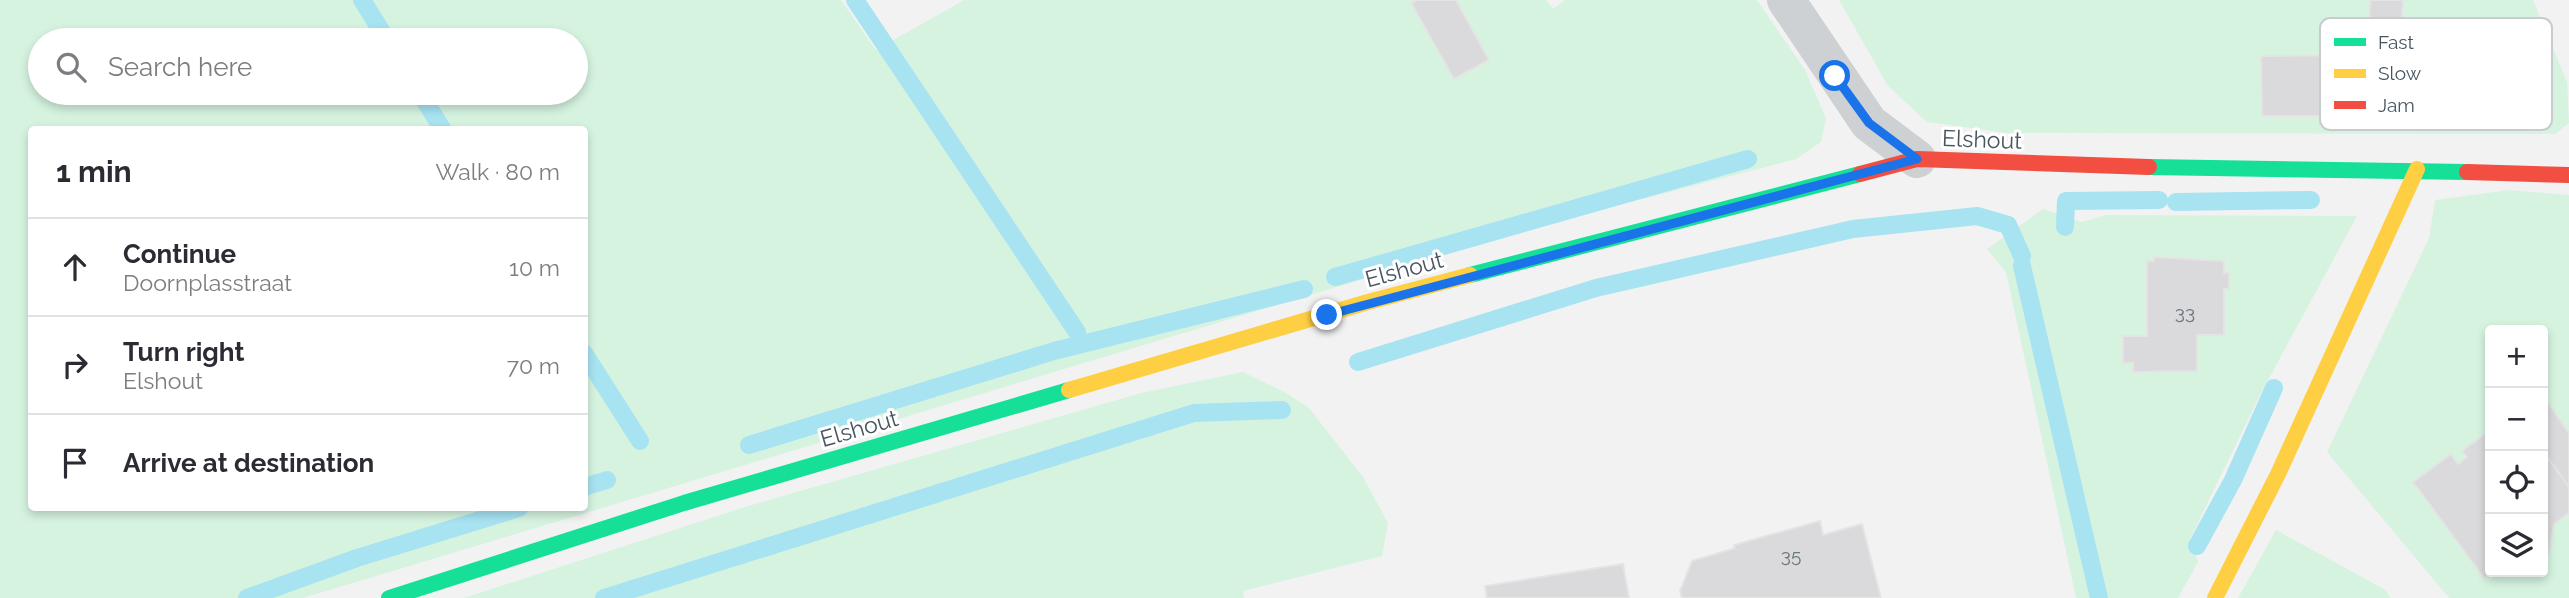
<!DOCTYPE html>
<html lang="en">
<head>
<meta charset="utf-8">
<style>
  body { margin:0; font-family:Raleway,sans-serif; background:#f7f7f7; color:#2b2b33 }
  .controls { position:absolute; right:21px; bottom:21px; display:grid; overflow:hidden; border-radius:7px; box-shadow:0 4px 10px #0003 }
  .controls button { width:63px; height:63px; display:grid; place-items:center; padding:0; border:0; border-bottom:2px solid #e1e1e2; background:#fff; color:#2b2b33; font:35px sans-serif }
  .stop { position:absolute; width:21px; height:21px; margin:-16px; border:5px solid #1a73e8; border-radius:50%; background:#fff }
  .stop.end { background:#1a73e8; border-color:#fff; box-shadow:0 2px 7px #0008 }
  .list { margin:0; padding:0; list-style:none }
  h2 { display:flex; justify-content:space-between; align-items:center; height:91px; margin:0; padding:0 28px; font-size:30px }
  h2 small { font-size:23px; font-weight:400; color:#7c7c81 }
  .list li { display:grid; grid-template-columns:46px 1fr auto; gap:21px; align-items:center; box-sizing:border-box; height:98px; padding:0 28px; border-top:2px solid #e1e1e2 }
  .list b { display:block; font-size:26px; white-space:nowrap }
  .list p { margin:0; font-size:23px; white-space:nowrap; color:#7c7c81 }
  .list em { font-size:23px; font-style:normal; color:#7c7c81 }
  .icon { flex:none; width:38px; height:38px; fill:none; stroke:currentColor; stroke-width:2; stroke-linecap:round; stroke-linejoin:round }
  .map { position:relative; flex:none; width:2569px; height:598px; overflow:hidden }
  .search { position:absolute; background:#fff; box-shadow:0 4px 10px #0003; left:28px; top:28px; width:560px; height:77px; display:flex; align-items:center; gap:18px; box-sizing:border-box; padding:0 24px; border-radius:38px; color:#7c7c81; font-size:26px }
  .panel { position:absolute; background:#fff; box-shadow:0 4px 10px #0003; left:28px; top:126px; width:560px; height:385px; border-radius:7px }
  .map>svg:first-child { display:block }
  .green { fill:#d6f3e0; fill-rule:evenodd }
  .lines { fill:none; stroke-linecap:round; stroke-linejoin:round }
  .stream { stroke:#a8e3f2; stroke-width:18 }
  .building { fill:#dadadc; stroke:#e4e4e5; stroke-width:2 }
  .street { stroke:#ced1d3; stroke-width:38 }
  .fast { stroke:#16e098; stroke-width:16 }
  .slow { stroke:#ffcf43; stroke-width:16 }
  .jam { stroke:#f24e42; stroke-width:16 }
  .route { stroke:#1a73e8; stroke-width:9 }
  .labels { text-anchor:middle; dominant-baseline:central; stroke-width:6; stroke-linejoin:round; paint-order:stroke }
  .number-label { font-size:19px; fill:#6d7880 }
  .street-label { font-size:23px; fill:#475560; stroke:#fff }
  .key { fill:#fff; stroke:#c8cccf; stroke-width:2 }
  .key-label { font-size:19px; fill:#475560 }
</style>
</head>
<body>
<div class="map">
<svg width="2569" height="598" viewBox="0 0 2569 598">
  <rect width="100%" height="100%" fill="#f3f2f2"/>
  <path class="green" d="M0,0H841L876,50L964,0H1417L1411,4L1454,79L1489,60L1456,0H1546L1553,9L1565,0H1757L1805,70L1826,118L1821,142L1796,159L1550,223L303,598H0ZM40,40H576V93H40ZM32,130H584V508H32Z
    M1839,0H2370L2368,55L2399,58L2403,0H2533L2567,82L2569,123L2555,134L2006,133L1927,122L1888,86ZM2367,55V116H2262L2261,56Z
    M2509,190L2569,195V433L2546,401L2543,402V330H2490V430L2463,451L2467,457L2458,464L2450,454L2413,482L2492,572H2543V554L2549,555L2554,524L2569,513V598H2449L2327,452L2429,238L2435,200Z
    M2043,209L2082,222L2106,215L2357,216L2260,395L2190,539L2198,562L2178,598H2076L2006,272L1987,249ZM2154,257L2224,261V273H2229V288L2224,289V335H2197V371L2134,372L2133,363H2123V337L2147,336V261H2154Z
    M1243,372L1288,394L1309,408L1363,477L1388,523L1382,556L1243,591L1244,598H464L745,507L1141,393Z
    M2276,530L2384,589L2391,598H2238Z"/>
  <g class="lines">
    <path class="stream" d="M362,0L387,40
      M855,0L1077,332
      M420,93L443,130
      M2176,202L2311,200
      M2065,227L2066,201L2159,200
      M2022,266L2099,598
      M1335,277L1748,159
      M584,353L640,441
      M1358,362L1596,288L1853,229L1977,216L2008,225L2022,256
      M749,445L1054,351L1304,289
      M584,487L607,480
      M2197,546L2233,480L2274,388
      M247,598L357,558L519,508
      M604,598L1194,413L1282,410"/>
  </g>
  <path class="building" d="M1417,0H1456L1489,60L1454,79L1411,3Z
    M2370,0H2403L2400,58L2368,55Z
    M2368,55V116H2262L2261,56Z
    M2154,257L2224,261V273H2229V289H2224V335H2197V371L2133,372V363H2123V336H2147V261H2154Z
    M2546,400L2569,433V487L2543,451V402Z
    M2490,430L2492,572L2484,578L2413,482L2451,454L2458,464L2467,457L2462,451Z
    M2543,451L2569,487V513L2554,524L2549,555L2543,554Z
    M1820,521L1823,535L1862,524L1881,598H1682L1680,591L1692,561L1735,548L1734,545Z
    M1623,564L1629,598H1487L1485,586Z"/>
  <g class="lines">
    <path class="street" d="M1786,0L1869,123L1917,159"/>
    <path class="fast" d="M2149,167L2467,172
      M1470,275L1860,174
      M389,598L684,503L1069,390"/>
    <path class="slow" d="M1069,390L1368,302L1470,275
      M2215,598L2278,474L2417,169"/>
    <path class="jam" d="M2467,172L2569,175
      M1860,174L1917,159L2149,167"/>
  </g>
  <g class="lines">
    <path class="route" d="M1327,315L1917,159L1869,123L1835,76"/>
  </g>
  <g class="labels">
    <g class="number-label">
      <text x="2185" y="312">33</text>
      <text x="1791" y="555">35</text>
    </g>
    <g class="street-label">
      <text transform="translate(1982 139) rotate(2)">Elshout</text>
      <text transform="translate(1404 269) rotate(-15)">Elshout</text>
      <text transform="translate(859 428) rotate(-16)">Elshout</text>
    </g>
  </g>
  <rect x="2320" y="18" width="232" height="112" rx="10" class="key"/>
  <rect x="2334" y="38" width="32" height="8" fill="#16e098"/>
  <rect x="2334" y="69" width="32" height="9" fill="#ffcf43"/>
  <rect x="2334" y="101" width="32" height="8" fill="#f24e42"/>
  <g class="key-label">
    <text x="2378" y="49">Fast</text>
    <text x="2378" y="80">Slow</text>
    <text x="2378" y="112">Jam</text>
  </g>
</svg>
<div class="controls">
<button>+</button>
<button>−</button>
<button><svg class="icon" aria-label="locate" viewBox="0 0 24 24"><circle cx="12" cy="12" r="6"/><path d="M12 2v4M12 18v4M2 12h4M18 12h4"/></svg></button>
<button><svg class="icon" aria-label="layers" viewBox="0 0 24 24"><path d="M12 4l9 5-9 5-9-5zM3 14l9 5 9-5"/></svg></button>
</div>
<div class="stop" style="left:1835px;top:76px"></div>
<div class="stop end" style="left:1327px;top:315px"></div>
<div class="search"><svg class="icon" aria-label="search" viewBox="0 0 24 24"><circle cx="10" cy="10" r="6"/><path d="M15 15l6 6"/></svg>Search here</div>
<section class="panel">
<h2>1 min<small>Walk · 80 m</small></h2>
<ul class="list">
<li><svg class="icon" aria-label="ahead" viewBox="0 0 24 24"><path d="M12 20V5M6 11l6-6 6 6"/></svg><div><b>Continue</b><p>Doornplasstraat</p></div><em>10 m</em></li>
<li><svg class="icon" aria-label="right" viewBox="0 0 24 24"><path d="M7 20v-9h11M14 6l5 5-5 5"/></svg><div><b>Turn right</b><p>Elshout</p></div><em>70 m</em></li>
<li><svg class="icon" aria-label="arrive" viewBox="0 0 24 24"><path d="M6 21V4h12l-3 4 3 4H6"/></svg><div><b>Arrive at destination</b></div></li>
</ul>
</section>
</div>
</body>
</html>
